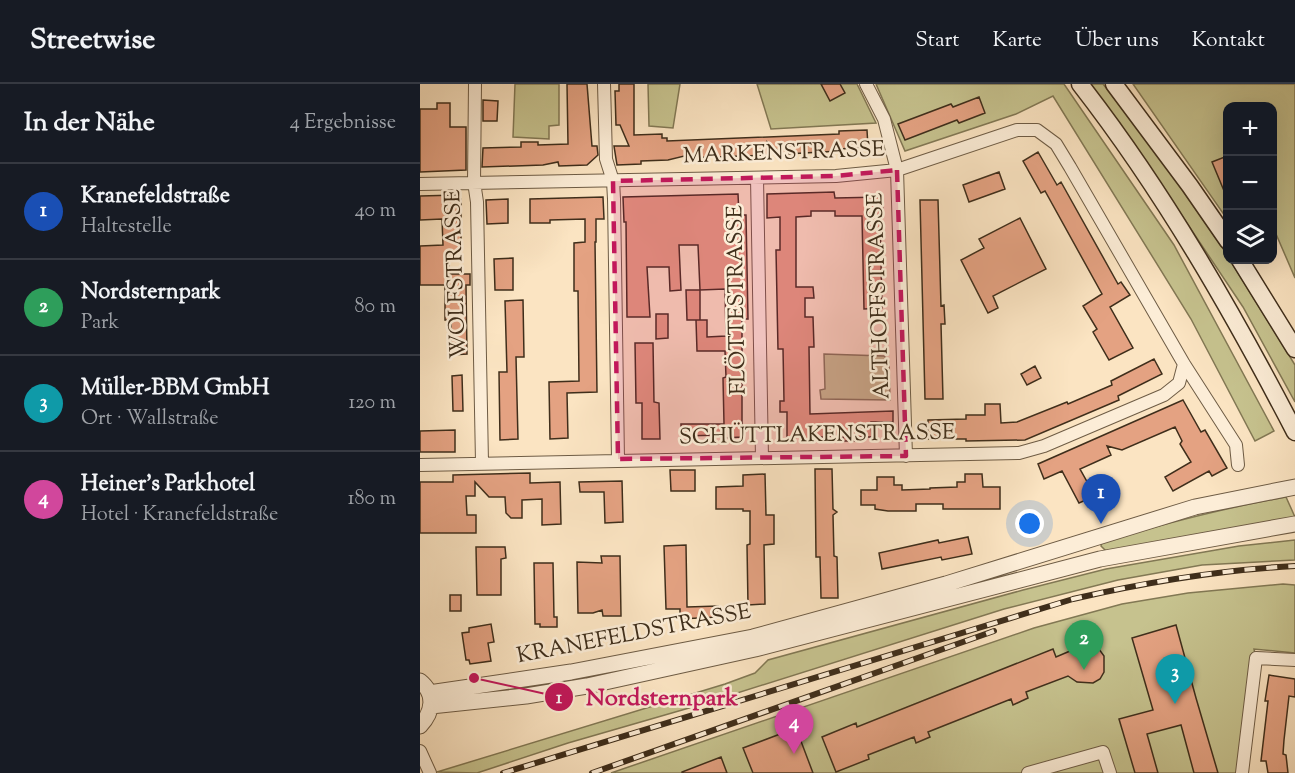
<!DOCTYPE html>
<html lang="de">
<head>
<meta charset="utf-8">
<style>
  body { margin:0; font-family:"Sorts Mill Goudy",serif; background:#242831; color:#f1f3f6 }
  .controls { position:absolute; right:18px; top:18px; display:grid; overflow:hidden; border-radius:12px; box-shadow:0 6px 24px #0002 }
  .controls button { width:54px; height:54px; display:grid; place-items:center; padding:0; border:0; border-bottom:2px solid #363941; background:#171b24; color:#f1f3f6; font:30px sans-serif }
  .you { position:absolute; left:610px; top:440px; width:21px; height:21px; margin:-15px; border:4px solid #fff; border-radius:50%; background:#1a73e8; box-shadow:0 0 0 9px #1a73e833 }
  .badge { display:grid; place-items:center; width:39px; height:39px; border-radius:50%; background:#c59692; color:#fff; font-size:20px; font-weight:700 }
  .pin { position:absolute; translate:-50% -50px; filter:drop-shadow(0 2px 3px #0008) }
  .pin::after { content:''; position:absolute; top:32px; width:21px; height:18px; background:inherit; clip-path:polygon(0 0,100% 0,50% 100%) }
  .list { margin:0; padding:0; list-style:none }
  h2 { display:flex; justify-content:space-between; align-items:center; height:78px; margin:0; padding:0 24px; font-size:26px }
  h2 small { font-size:20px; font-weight:400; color:#9ea1a6 }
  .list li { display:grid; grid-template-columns:39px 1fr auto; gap:18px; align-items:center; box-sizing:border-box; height:96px; padding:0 24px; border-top:2px solid #363941 }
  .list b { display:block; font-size:22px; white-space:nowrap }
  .list p { margin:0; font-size:20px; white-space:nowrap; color:#9ea1a6 }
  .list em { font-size:20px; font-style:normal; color:#9ea1a6 }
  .icon { flex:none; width:33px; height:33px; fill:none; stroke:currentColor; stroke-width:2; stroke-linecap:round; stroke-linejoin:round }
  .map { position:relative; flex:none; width:875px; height:689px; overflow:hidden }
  header { display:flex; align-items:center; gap:36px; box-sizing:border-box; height:84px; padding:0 30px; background:#171b24; border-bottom:2px solid #363941 }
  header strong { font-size:28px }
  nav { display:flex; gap:33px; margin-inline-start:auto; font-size:21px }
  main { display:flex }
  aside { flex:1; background:#171b24 }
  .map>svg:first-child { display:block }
  .green { fill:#c6c28e; stroke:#827854; stroke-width:1.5 }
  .building { fill:#e4a282; stroke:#3f2e1b; stroke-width:1.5 }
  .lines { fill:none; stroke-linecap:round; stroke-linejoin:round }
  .minor-casing { stroke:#6e5c45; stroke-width:14 }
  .tertiary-casing { stroke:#6e5c45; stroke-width:17 }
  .secondary-casing { stroke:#3f2e1b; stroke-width:19 }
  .minor { stroke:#fcedd7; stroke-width:12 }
  .tertiary { stroke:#fcedd7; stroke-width:15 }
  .secondary { stroke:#fcedd7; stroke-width:16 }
  .rail-casing { stroke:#3f2e1b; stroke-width:6 }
  .rail { stroke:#fcedd7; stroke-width:4; stroke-dasharray:11; stroke-linecap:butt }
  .marked { fill:#c2185b; fill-opacity:0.2; stroke:#c2185b; stroke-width:4.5; stroke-dasharray:12 8; stroke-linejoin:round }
  .labels { text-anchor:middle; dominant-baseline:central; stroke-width:5; stroke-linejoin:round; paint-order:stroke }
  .street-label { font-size:22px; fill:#3f2e1b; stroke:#fcedd7 }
  .leader { fill:none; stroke:#c2185b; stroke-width:2 }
  .callout-dot { fill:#c2185b; stroke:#fcedd7; stroke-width:2 }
  .mark-label { font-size:18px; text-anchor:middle; font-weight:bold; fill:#fff }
  .callout-label { font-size:24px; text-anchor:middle; font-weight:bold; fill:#c2185b; stroke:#fcedd7; stroke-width:5; stroke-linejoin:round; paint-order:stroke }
</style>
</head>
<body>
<header>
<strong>Streetwise</strong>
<nav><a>Start</a><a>Karte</a><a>Über uns</a><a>Kontakt</a></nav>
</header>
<main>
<aside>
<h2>In der Nähe<small>4 Ergebnisse</small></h2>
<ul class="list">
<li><span class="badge" style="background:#1a4fb4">1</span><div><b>Kranefeldstraße</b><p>Haltestelle</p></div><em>40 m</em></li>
<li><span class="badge" style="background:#2e9e5b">2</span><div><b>Nordsternpark</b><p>Park</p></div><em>80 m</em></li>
<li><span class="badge" style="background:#0f9aa8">3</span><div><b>Müller-BBM GmbH</b><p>Ort · Wallstraße</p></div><em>120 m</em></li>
<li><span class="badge" style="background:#d1479c">4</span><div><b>Heiner's Parkhotel</b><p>Hotel · Kranefeldstraße</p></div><em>180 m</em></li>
</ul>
</aside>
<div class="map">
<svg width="875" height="689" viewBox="0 0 875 689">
  <rect width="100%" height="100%" fill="#fbe4c2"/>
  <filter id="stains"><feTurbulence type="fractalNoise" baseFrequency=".00333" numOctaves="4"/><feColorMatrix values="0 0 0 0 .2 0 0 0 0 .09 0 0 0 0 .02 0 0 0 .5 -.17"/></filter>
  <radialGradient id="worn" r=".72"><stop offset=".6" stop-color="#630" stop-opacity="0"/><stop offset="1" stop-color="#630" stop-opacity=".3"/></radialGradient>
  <path class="green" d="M95,0H139V41L129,42V55L93,53Z
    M228,0H260L253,44L229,42Z
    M337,0H437L456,39L351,45Z
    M456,0H644L754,161L854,347L835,357L771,235L633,12L596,30L485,67Z
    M670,0H683L734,65L802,163L807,171L808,176H810L875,281V318L823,223L714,60Z
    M713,0H875V194L853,143L852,22H808L807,135Z
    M404,270L464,272L469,277L470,316L401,315L400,306L405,305Z
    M866,413L875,433L686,467L681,462L682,458C743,440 803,424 866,413Z
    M875,456V476L782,481L698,496L584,525L276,622L148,659L57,689L17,688L305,600L335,589L348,576L603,506L686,485L819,462Z
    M863,500L875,501V569L834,565L836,574L822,689H191L614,544L702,520L768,509Z"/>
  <path class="building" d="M147,0H167L172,62H177L178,71L167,81L139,82L138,78L123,81L62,83L63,64L101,63V58H118V61L148,60Z
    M199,0H214V51L242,50V54H247V57L419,50V47L447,46L448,63L420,65V67L366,70L361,69L347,58L348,71L265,74L264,72L248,76L221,77V80L197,81L194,62H209L200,41H196L195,7H199Z
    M401,0H420L425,9L410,17Z
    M559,13L565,29L539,39L537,36L485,56L478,40L531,20L533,23Z
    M63,16L78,17L77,37H63Z
    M17,19H30V43H46V86L0,88V25H17Z
    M618,68L637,101L641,98L698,200L701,198L710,211L690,223L713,264L689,276L673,248L677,245L663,222L682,210L625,107L621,109L603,77Z
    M807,72V114L792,78Z
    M579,88L585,105L549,118L543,101Z
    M414,108L415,114L462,113L463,131H460L462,224L444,225L442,132H415V127H391V132L376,133V203H393L394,214H385V233H393L394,263H389L390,330L473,327V338H451L452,353H438V357H424L423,353H395V357H381V353L367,354V328H360V317H364L363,265H358L356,166H360V133L347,134V110Z
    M318,110L319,131H326L328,235H322V353L304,354V351L261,352V340H304L303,294L306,293L305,267H277L276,236H287V253L306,252L305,205L280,206L278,161H259L261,206L250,207L249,183H227L230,233H207L206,138H204L203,113Z
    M37,111L41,115V167H29V190H50V201H46L47,270L31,271V236H25V201H0V162L23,161L22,135L0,136V112Z
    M183,113L184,135H176V158H175L177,308L147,309L148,354L130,355L129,298L159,297L158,207H154V159L165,158V135L130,136V139H110V115Z
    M88,115V139L67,140L66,116Z
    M500,116H518L521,222L524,221L525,240H521L523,315H505Z
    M600,134L626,185L573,212L578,224L568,229L541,176L564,164L559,155Z
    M93,174V206H75L74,175Z
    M266,206H280V236H267Z
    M103,216L104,273H96L98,355L80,356L79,288H87L85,217Z
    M236,230H248V254L236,255Z
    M215,259H233L234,318L239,319L240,355H222V319H216Z
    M734,275L742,290L698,312L699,316L605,356L546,357V355H508V336L546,335V331H565V320H580L581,339L597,338L647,318L648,320L692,301L691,297Z
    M615,282L621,294L607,301L601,290Z
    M42,291L43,327H33L32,292Z
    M763,316L781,348L785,346L807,384L792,392L789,387L753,407L745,393L771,378L760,360L762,357L755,343L702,366L687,362L691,371L660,385L675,412L659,419L642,387L624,395L618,380Z
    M35,346V368H0V347Z
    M395,385H412L413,425L417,428L413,431L414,472L417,473L418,514H401L400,473H396Z
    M250,386H275V407H251Z
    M110,389V399L140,398L141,440L122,441V415L102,416V434H91L86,429L85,413H69L55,398V412H46L47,431H56V449H0V398H33V391Z
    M345,390L346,431H354V460L344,461L345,520L328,521L327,461L330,460V427H323V425H296V403L323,402V391Z
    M545,390H562L563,403H580V425H523V420H496V427H468L455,425V421H441V406H457V393H474V401H482V406L510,405V404L537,403V398H545Z
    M202,397L203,438L185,439L184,408H160L159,398Z
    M548,453L552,470L522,476L521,473L462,485L459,469L518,456L519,459Z
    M266,461L267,523L298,522V533L260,535V525H246L244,462Z
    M56,463H85L86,474L81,475V511H57Z
    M181,472H200L201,532H183L182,526L173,529H158L157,478L182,479Z
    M114,479H133L134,533H137V543H120V540H115Z
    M30,511H41V527H30Z
    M71,540L74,558L68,559L71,577L50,580L49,576H46L42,549L49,548V544Z
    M756,541L776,614L798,689H774L761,641L727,650L738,689H715L699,635L733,626L712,554Z
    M666,560L679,565L684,572V588L680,595L673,599L657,598L648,592L606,608L608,614L593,621L591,615L508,648L510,653L496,659L494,653L448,671L449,675L416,688L402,653L436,639L437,643L633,565L636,573L650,567L658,561Z
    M849,591L875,595V613L869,612L864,656L863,670L866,671L868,689H848L846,677H841L848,617H845Z
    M376,644L393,689H333L323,664Z
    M301,673L307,689H262V688Z"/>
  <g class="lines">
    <g class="minor-casing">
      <path id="minor" d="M55,0L54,98L57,118L62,378
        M184,0L186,75L193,97L194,115L198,375
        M446,0L464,35L477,86L486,372
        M337,94L342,374
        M0,100L416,92L477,86L597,46H617L636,60L650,83L764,280L816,361L818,381
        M0,381L599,369L624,362L744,311L759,299L764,280
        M0,667L10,689
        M608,689L683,668L690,689
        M822,689L836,574L875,576"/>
    </g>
    <g class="tertiary-casing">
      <path id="tertiary" d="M0,597C16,610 13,628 0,642
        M9,609L151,588L333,553L526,500L775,423L875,403
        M11,622L106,612L167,602L335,565L680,475L875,440"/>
    </g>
    <g class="secondary-casing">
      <path id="secondary" d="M660,0C744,108 812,227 875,348
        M694,0L770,102L808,157
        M820,176L875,265"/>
    </g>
    <use href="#minor" class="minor"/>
    <use href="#tertiary" class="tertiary"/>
    <use href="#secondary" class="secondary"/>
    <g class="rail-casing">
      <path id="rail" d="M83,689L653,515C727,498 799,486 875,482
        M172,689L574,547"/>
    </g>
    <use href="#rail" class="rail"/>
  </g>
  <path class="marked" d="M477,86L486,372L198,375L193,97L416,92Z"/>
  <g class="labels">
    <g class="street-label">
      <text transform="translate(364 70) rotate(-2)">MARKENSTRASSE</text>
      <text transform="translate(37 190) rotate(-92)">WOLFSTRASSE</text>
      <text transform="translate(460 212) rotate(-92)">ALTHOFFSTRASSE</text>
      <text transform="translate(318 216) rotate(-91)">FLÖTTESTRASSE</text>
      <text transform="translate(397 352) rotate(-1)">SCHÜTTLAKENSTRASSE</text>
      <text transform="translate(214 551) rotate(-11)">KRANEFELDSTRASSE</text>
    </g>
  </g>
  <path class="leader" d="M54 594L139 613"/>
  <g class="callout-dot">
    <circle cx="54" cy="594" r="6"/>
    <circle cx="139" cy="613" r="15"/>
  </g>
  <g class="mark-label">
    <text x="139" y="619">1</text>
  </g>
  <g class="callout-label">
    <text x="242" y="621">Nordsternpark</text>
  </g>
  <rect width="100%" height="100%" filter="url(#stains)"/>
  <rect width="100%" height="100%" fill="url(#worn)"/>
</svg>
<div class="controls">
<button>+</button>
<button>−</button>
<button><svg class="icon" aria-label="layers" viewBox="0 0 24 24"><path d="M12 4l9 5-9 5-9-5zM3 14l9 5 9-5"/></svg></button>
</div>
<div class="you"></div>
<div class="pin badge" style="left:681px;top:440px;background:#1a4fb4">1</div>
<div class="pin badge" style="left:664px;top:586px;background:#2e9e5b">2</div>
<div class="pin badge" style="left:755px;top:620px;background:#0f9aa8">3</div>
<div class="pin badge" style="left:374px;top:670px;background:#d1479c">4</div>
</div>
</main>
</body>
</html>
